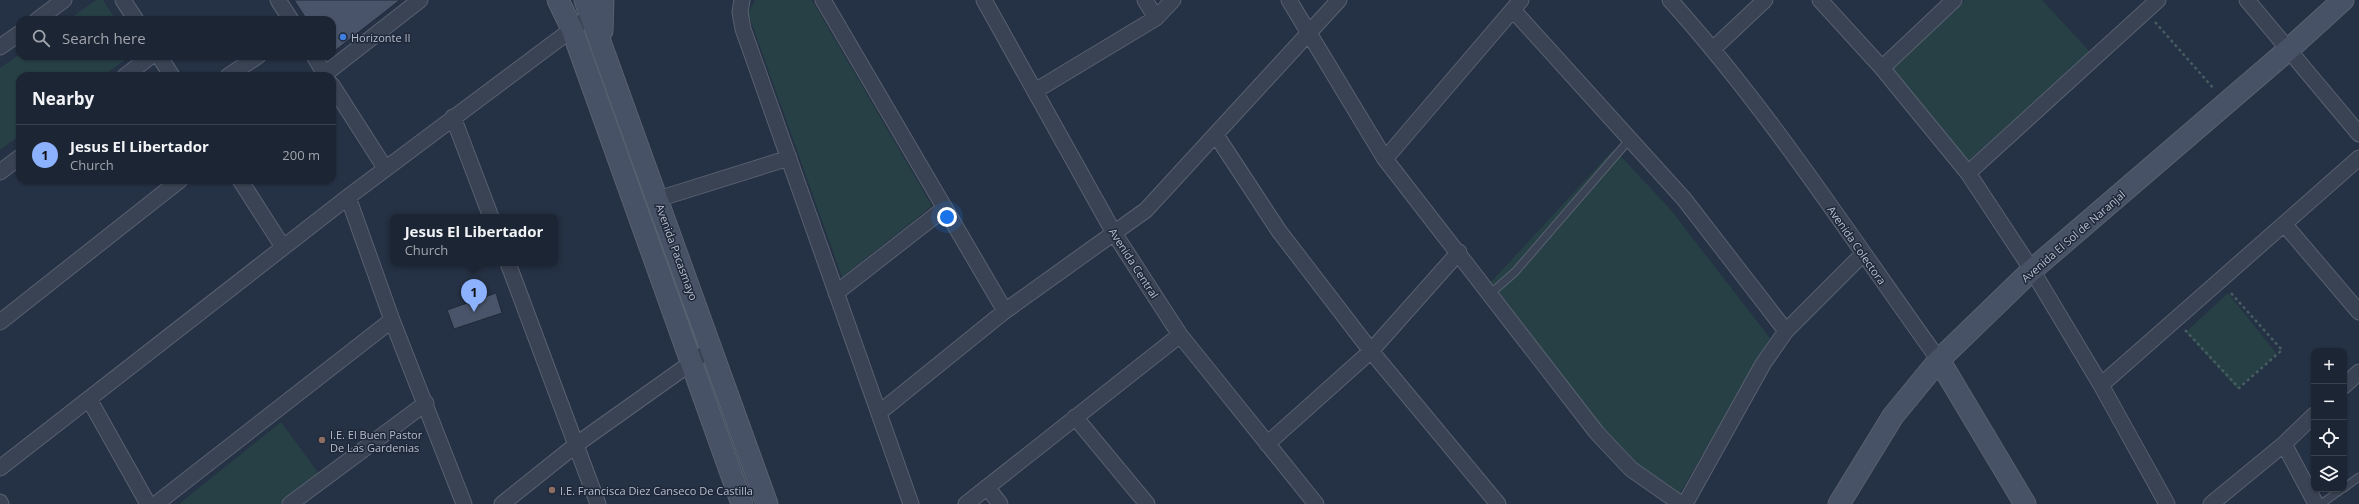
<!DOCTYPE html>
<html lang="en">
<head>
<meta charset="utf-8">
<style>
  body { margin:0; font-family:"Open Sans",sans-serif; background:#29313f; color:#f1f3f6 }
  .controls { position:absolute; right:12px; bottom:12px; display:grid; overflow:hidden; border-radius:8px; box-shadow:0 1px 3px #0004 }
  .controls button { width:36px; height:36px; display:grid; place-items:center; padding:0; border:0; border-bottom:1px solid #3a424e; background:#1c2533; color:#f1f3f6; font:20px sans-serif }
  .you { position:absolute; left:947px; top:217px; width:14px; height:14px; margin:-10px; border:3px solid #fff; border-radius:50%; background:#1a73e8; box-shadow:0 0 0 6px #1a73e833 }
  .badge { display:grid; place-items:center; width:26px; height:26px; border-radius:50%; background:#8cb2fd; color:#111; font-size:13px; font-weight:700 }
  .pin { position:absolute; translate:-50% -33px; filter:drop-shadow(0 1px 2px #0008) }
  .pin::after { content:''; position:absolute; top:21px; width:14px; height:12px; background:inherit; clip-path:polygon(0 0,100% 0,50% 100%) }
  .popup { position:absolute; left:390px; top:214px; width:168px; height:52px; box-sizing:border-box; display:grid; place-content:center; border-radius:8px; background:#1c2533; filter:drop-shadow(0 1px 3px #0005); font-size:13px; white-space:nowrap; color:#a0a5ac }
  .popup b { font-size:15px; color:#f1f3f6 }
  .popup::after { content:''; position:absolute; left:50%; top:100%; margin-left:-8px; border:8px solid transparent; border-top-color:#1c2533 }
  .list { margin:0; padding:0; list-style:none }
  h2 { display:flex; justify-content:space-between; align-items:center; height:52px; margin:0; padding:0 16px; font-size:17px }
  h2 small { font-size:13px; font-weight:400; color:#a0a5ac }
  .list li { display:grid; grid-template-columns:26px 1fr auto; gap:12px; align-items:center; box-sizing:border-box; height:60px; padding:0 16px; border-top:1px solid #3a424e }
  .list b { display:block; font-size:15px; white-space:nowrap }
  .list p { margin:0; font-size:13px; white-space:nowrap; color:#a0a5ac }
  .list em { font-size:13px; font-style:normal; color:#a0a5ac }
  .icon { flex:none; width:22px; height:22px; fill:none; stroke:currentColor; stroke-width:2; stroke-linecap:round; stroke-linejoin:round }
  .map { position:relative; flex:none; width:2359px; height:504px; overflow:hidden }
  .search { position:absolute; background:#1c2533; box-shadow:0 1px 3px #0004; left:16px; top:16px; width:320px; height:44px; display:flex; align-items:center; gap:10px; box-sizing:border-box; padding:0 14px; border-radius:12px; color:#a0a5ac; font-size:15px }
  .panel { position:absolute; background:#1c2533; box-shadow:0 1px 3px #0004; left:16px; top:72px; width:320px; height:112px; border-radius:12px }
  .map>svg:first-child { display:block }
  .green { fill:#274045 }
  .building { fill:#49546a; stroke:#212a3a }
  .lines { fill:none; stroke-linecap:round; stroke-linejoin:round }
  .lane-casing { stroke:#586170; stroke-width:9 }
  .street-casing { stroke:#586170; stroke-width:17 }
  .secondary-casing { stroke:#586170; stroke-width:23 }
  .path { stroke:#465d61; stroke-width:2.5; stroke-dasharray:3 3; stroke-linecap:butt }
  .lane { stroke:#3a4353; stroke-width:7 }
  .street { stroke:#3a4353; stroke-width:15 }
  .secondary { stroke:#485266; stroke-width:21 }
  .shop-dot { fill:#3f7fe0; stroke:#1e2839; stroke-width:1.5 }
  .education-dot { fill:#8d6e63; stroke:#1e2839; stroke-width:1.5 }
  .labels { text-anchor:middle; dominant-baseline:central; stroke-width:3; stroke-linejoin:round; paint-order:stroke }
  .poi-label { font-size:11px; fill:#b7becd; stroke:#1e2839; text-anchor:start }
  .street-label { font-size:11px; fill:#b7becd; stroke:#1e2839 }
</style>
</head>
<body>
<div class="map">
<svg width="2359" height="504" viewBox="0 0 2359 504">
  <rect width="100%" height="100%" fill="#253144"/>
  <path class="green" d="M96,0H103L116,20H68Z
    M755,0H812L932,206L842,277L748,13Z
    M1965,0H2042L2090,52L1968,161L1891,70Z
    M20,54V56H130L103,76H20V135L0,150V68Z
    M1614,149L1670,209L1770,338L1680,493L1638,464L1601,426L1491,282Z
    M2228,293L2277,354L2237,389L2186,332Z
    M281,422L320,475L282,504H179Z"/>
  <path class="building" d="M294,0H400L332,53V20H307Z
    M496,293L502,313L454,329L447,310Z"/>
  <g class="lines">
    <g class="lane-casing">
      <path id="lane" d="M1490,294L1515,272L1630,139
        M2344,488L2359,477
        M2321,504L2342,489"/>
    </g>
    <g class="street-casing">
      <path id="street" d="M123,0L136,20
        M278,0L291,20
        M742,0L740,12L743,29L911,504
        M823,0L1005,311
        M984,0L1114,233L1180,335L1316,504
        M1145,0L1156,18
        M1289,0L1385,159L1597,433L1631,469L1681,504
        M1670,0C1770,111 1851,238 1939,360
        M1820,0L1882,68L1968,173L2032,270L2101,385L2167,504
        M2247,0L2359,134
        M1513,10L1684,199L1786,331
        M37,20L64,0
        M0,47L20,33
        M1714,48L1765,0
        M159,56L172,76
        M314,56L326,76
        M1882,68L1954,0
        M325,74L420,0
        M125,76L151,56
        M228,76L258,56
        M332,85L385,168
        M1035,91L1156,18L1173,0
        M453,117L491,217
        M1216,135L1279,231L1371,351L1498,504
        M1385,159L1521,0
        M0,172L20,157
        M1968,173L2158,0
        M240,180L283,247
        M348,197L392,320L464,504
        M658,199L789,158
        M2285,225L2359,312
        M508,263L598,504
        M836,293L945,208
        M0,322L180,180
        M2101,385L2359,158
        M2344,386L2359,372
        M89,399L148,504
        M880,412L1005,311L1146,210L1339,0
        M1075,417L1147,504
        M1267,444L1371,351L1459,252
        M2284,444L2316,504
        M0,468L348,197L591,15
        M987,487L1000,504
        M0,502L1,504
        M156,504L392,320
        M290,504L426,403
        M502,504L577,444L712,348
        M966,504L1180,335
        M1685,504L1763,364L1786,331L1863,254
        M2211,504L2284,444L2314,415"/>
    </g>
    <g class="secondary-casing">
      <path id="secondary" d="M558,0L572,29L742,504
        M585,0L767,504
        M602,31L603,0
        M1939,360L2025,504
        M1839,504L1893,416L1939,360L2032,270L2288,50L2343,0"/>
    </g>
    <path class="path" d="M2155,22L2214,89
      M2185,330L2239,388L2282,350L2230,292"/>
    <use href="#lane" class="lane"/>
    <use href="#street" class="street"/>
    <use href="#secondary" class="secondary"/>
  </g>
  <circle class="shop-dot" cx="343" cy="37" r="4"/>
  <g class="education-dot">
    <circle cx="322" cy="440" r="4"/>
    <circle cx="552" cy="490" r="4"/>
  </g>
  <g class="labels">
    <g class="poi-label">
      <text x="351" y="37">Horizonte II</text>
      <text x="330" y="434">I.E. El Buen Pastor<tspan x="330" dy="13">De Las Gardenias</tspan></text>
      <text x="560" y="490">I.E. Francisca Diez Canseco De Castilla</text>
    </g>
    <g class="street-label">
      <text transform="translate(2073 236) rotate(-41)">Avenida El Sol de Naranjal</text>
      <text transform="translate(1857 245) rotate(55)">Avenida Colectora</text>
      <text transform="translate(677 252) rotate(70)">Avenida Pacasmayo</text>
      <text transform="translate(1134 263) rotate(57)">Avenida Central</text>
    </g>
  </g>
</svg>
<div class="controls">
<button>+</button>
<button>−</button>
<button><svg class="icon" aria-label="locate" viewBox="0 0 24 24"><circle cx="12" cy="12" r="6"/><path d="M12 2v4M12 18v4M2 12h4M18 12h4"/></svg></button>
<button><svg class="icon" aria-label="layers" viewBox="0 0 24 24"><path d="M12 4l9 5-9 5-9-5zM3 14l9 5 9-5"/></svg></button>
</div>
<div class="you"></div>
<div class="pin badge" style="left:474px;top:312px">1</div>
<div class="popup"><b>Jesus El Libertador</b>Church</div>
<div class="search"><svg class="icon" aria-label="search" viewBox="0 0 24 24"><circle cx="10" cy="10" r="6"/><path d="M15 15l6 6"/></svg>Search here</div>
<section class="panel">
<h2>Nearby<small></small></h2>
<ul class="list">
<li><span class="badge">1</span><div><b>Jesus El Libertador</b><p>Church</p></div><em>200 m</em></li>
</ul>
</section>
</div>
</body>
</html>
